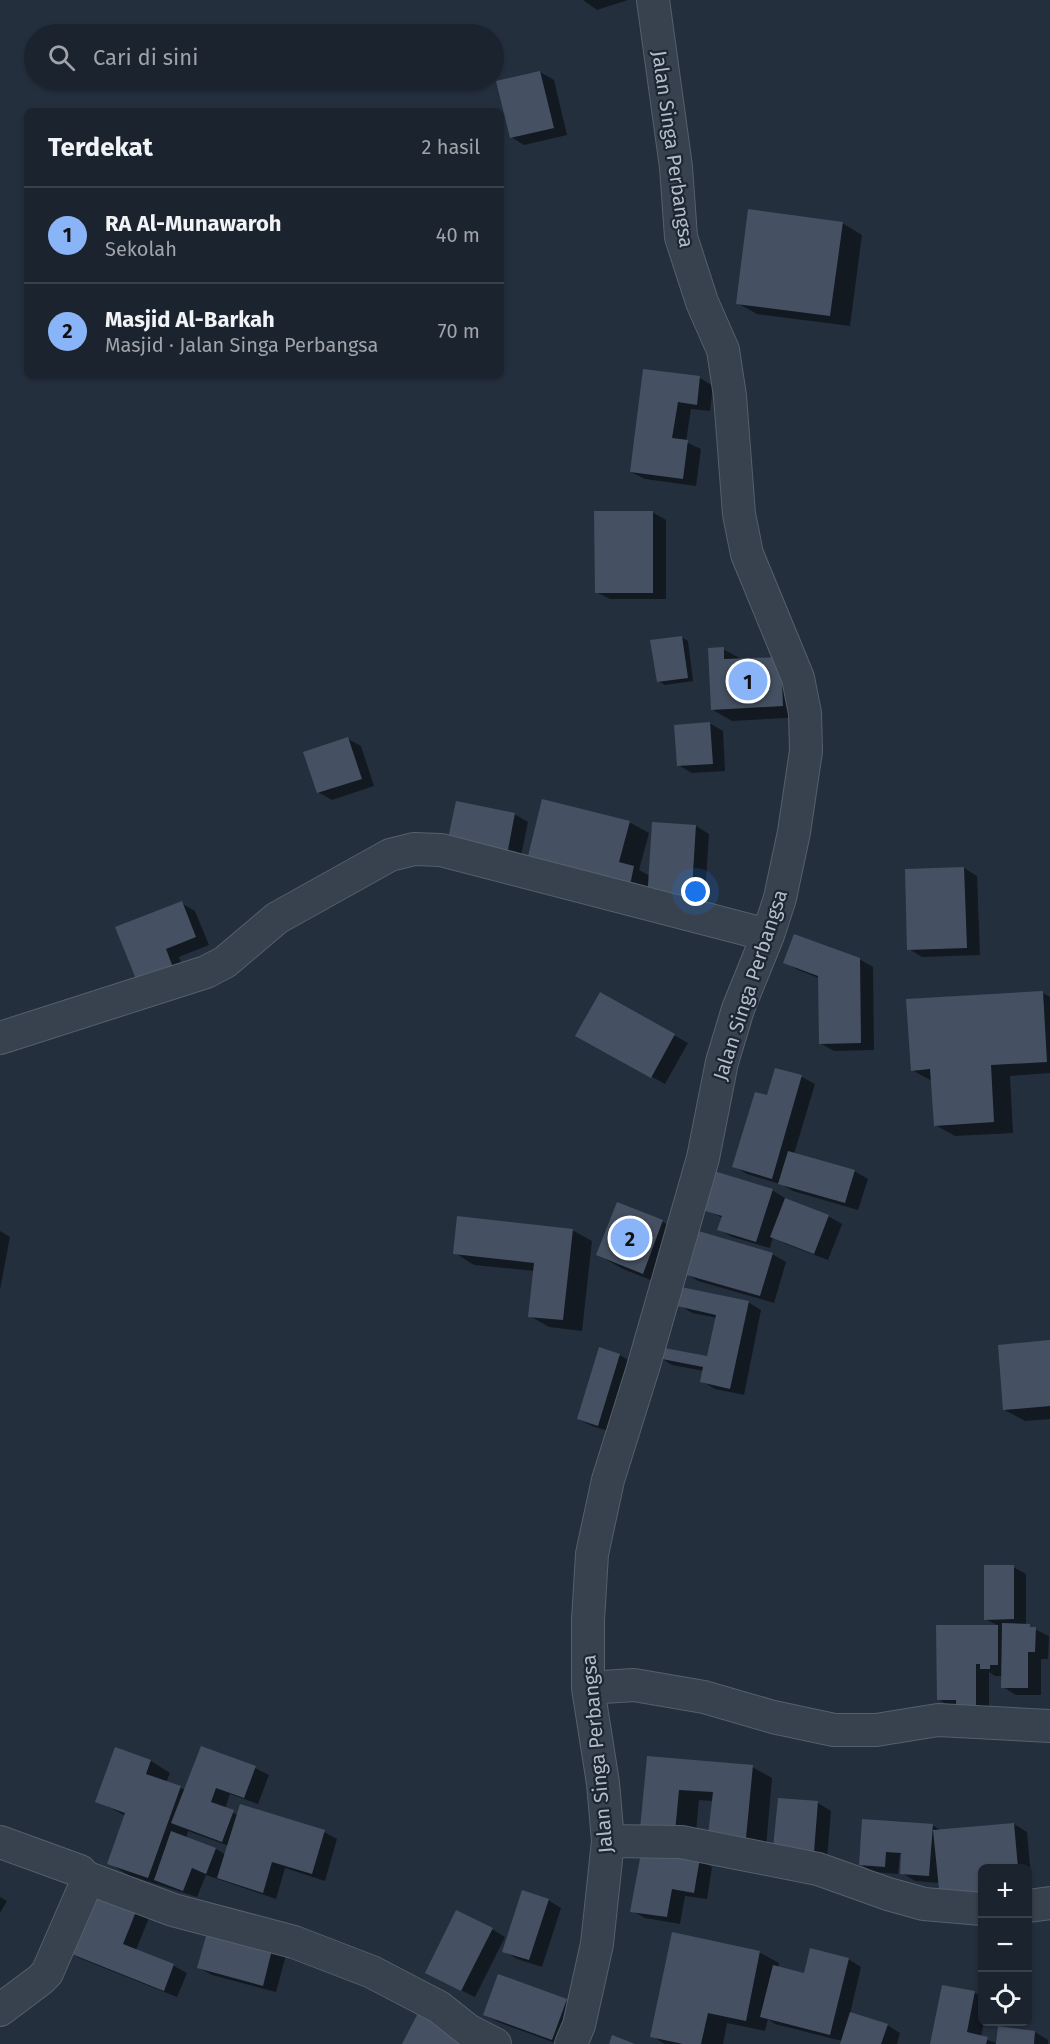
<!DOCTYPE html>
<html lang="id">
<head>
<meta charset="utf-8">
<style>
  body { margin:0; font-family:"Fira Sans",sans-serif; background:#282f3a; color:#f1f3f6 }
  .controls { position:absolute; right:18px; bottom:18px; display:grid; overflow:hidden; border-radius:9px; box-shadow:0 2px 4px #0004 }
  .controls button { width:54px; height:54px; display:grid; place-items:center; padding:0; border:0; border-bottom:2px solid #39404a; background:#1b232e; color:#f1f3f6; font:30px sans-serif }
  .you { position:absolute; left:696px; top:892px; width:21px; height:21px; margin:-15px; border:4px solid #fff; border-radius:50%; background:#1a73e8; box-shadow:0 0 0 9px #1a73e833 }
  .badge { display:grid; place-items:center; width:39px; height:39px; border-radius:50%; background:#8ab4f8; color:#111; font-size:20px; font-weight:700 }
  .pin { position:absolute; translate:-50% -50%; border:3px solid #fff; box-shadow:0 2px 6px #0006 }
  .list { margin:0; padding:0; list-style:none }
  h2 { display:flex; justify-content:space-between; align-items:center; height:78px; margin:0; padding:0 24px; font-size:26px }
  h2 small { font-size:20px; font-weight:400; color:#a0a4aa }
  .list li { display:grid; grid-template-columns:39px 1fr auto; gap:18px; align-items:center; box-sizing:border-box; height:96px; padding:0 24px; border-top:2px solid #39404a }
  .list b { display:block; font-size:22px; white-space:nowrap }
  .list p { margin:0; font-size:20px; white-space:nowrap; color:#a0a4aa }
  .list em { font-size:20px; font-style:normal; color:#a0a4aa }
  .icon { flex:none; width:33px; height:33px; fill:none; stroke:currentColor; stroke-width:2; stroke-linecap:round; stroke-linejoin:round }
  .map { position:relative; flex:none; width:1050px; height:2044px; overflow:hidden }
  .search { position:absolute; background:#1b232e; box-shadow:0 2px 4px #0004; left:24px; top:24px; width:480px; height:66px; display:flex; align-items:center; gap:15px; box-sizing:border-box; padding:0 21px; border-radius:33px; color:#a0a4aa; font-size:22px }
  .panel { position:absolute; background:#1b232e; box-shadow:0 2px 4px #0004; left:24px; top:108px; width:480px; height:270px; border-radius:9px }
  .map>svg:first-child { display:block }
  .shadow { fill:#0007; fill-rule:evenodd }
  .building { fill:#455162 }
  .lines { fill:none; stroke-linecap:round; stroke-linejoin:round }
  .minor-casing { stroke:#565f6c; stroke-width:34 }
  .minor { stroke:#38414e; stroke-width:32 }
  .labels { text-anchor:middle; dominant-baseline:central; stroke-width:4.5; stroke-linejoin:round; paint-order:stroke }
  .street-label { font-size:20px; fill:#b4bcc9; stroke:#1d2633 }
</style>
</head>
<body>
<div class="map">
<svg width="1050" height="2044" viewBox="0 0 1050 2044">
  <rect width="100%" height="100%" fill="#242f3e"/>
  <path class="shadow" d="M583,0H628L597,10Z
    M540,72L554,80L567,135L524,145L511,137Z
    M842,223L862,235L850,326L757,314L737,303Z
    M645,371L700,378L713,386L710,411L691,409L686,442L701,449L696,486L645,479L631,472Z
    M652,512L666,520V599H610L596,592Z
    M681,637L688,641L693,681L665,685L658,681Z
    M723,649L743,660L780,658L803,717L732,721L713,710Z
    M709,723L723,731L725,771L692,773L678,765Z
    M348,739L361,746L374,786L332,800L318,792Z
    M514,814L528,822L520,861L462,849Z
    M629,822L649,833L639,870L650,876L696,826L709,834L704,911L529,860Z
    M964,868L977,876L980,955L922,957L909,949L906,870Z
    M181,903L195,911L209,945L179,957L187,977L140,983Z
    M859,959L873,967L874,1050L834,1051L820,1043L819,978L798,970L785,962Z
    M1043,993L1050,997V1073L1010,1076L1013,1133L955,1136L935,1125L932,1081L912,1070Z
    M601,994L688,1043L665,1084L577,1036Z
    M776,1069L802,1077L815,1084L794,1154L854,1171L868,1179L858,1210L793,1191L783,1185L747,1174L734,1166L768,1097Z
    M772,1190L785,1198V1200L828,1216L842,1224L828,1260L786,1244L773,1237L770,1248L732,1237L719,1229L723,1218L704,1209Z
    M618,1204L663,1222L688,1236L668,1287L623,1269L598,1255Z
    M572,1230L592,1241L582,1331L549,1327L530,1316L535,1271L474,1265L455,1253Z
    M0,1231L10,1237L0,1290Z
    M772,1254L786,1262L774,1303L698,1281L685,1273Z
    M748,1302L761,1310L744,1395L715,1389L702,1381L704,1371L672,1365L659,1357L708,1358L717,1318L692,1313L679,1305Z
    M1050,1341V1419L1025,1421L1005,1410Z
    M620,1355L633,1363L612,1432L592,1426L578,1419Z
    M1013,1567L1026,1574V1625L1049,1636L1048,1659H1041V1695H1016L1003,1687V1676H995L989,1672V1717L951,1707L938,1699V1627L999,1626L985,1619Z
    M202,1748L255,1768L269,1775L258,1804L230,1794L225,1809L238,1815L324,1832L337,1839L325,1881L285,1868L276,1899L206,1875L197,1897L128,1875L109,1863L126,1816L97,1801L116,1749L151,1761L170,1773L166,1783L186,1790ZM188,1831L229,1846L226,1855L216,1849L186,1838Z
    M648,1757L752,1767L772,1778L766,1848L730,1845L713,1801L699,1800L695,1843L662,1839Z
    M780,1799L818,1803L831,1811L827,1859L788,1855Z
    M1014,1824L1027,1832L1031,1877H1028V1868H982V1902L940,1883L915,1881L902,1873L903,1854H900L898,1874L873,1872L860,1864L932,1825L942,1831Z
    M699,1859L712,1867L707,1899L685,1896L680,1924L645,1918L632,1911Z
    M0,1897L7,1901L0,1913Z
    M548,1900L561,1908L542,1967L517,1959L504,1951Z
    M136,1911L149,1918L136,1950L174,1966L187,1973L177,1997L79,1958L66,1951Z
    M492,1929L505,1937L475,1997L440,1980Z
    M209,1931L286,1955L276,1992L212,1975L199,1968Z
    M759,1952L779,1963L778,1968L805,1974L848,1959L861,1967L850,2014L887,2025L900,2033L897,2044H841L842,2041L775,2024L768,2019L765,2031L727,2023L723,2044H665L652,2036Z
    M499,1976L566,2001L580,2008L558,2044L498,2022L485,2015Z
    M975,1993L982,1997L984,2022L981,2037L998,2044H931Z
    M999,2028L1035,2032L1048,2040V2044H998Z"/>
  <path class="building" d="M540,71L554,128L510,138L496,81Z
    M748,209L843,222L830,316L736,304Z
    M643,369L700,376L697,405L678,402L672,438L688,440L683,479L630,472Z
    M594,511H653V593H595Z
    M682,636L688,678L657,682L650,640Z
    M724,647V659L781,657L783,706L711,710L708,648Z
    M710,722L713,764L677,766L674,725Z
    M348,737L362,779L317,793L303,752Z
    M542,799L630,821L619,862L634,866L630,885L527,860Z
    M456,801L515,813L507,855L447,843Z
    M652,822L696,825L691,904L647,901Z
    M964,867L967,948L907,950L905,869Z
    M182,901L196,937L166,949L174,970L138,984L115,927Z
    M794,934L860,958L861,1043L819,1044L818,976L783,963Z
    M1043,991L1047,1062L991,1065L994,1122L934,1126L930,1069L911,1071L906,999Z
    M600,992L675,1034L651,1078L575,1036Z
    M775,1068L802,1075L772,1179L732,1167L755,1092L767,1095Z
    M788,1151L855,1170L845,1203L778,1184Z
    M714,1171L773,1189L756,1242L717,1230L722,1216L702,1210Z
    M785,1198L829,1215L814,1254L770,1237Z
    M617,1202L663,1220L643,1274L596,1255Z
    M457,1216L573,1229L563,1320L528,1317L534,1263L453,1254Z
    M695,1230L773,1253L760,1296L683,1274Z
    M681,1287L749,1301L730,1389L700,1382L703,1367L657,1358L659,1347L707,1356L716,1315L677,1306Z
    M1050,1340V1406L1003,1410L998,1345Z
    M599,1347L620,1354L598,1426L577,1419Z
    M984,1565H1014V1619L984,1620Z
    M1002,1623L1030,1624V1627H1036L1035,1652H1028V1688H1001Z
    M936,1625H998V1665H990V1669H980V1664H976V1710H956V1700H937Z
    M201,1746L256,1766L244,1798L216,1788L211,1802L234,1810L222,1842L171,1823Z
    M115,1747L151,1760L146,1774L181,1786L148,1878L107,1864L125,1813L95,1802Z
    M647,1756L753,1765L746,1838L708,1835L713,1792L679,1790L675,1832L640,1829Z
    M778,1798L818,1801L814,1852L773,1848Z
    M240,1804L325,1830L312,1874L272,1862L263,1893L217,1878Z
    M862,1819L933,1824L929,1876L900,1874L901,1853L886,1852L885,1867L859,1865Z
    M1014,1823L1018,1868H982V1894L940,1899L933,1830Z
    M171,1831L216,1848L206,1874L192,1868L183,1891L154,1880Z
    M642,1848L700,1858L694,1893L672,1889L667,1917L630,1912Z
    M89,1890L137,1909L123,1944L174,1964L164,1991L64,1951Z
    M522,1890L549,1899L529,1960L502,1952Z
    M456,1910L493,1928L461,1991L425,1973Z
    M208,1929L273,1946L263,1986L197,1968Z
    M672,1932L760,1951L746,2021L708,2013L701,2044H683L650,2037Z
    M810,1948L849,1958L830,2035L760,2017L773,1965L804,1973Z
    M498,1974L567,1999L552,2040L483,2015Z
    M942,1985L975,1991L967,2032L988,2037L986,2044H930Z
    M420,2009L470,2044H402Z
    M850,2012L888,2024L881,2044H840Z
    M998,2026L1035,2031L1034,2044H996Z
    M612,2035L635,2044H609Z"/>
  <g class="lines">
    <g class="minor-casing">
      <path id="minor" d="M0,1038L206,972L225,962L277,918L390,855L414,849L441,850L768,935
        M588,1688L634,1685L704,1697L773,1717L834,1730H876L938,1720L1050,1726
        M608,1841L681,1842L818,1869L888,1894L924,1904L982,1909
        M0,1842L80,1871L85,1877V1886L47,1973L40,1980L0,2010
        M85,1877L173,1910L294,1942L372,1972L439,2007L468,2030L495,2044
        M1028,1906L1050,1903
        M571,2044L579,2025L597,1944L608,1841L603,1783L588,1688V1620L592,1554L608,1480L643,1368L703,1158L722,1062L738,1009L768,935L780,898L794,832L806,751L805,713L798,678L747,554L739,514L730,396L723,350L702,302L681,237L676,167L653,0"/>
    </g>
    <use href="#minor" class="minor"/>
  </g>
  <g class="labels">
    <g class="street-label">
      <text transform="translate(673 149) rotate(82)">Jalan Singa Perbangsa</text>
      <text transform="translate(750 985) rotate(-72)">Jalan Singa Perbangsa</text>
      <text transform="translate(597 1754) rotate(-95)">Jalan Singa Perbangsa</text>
    </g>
  </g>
</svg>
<div class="controls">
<button>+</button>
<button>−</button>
<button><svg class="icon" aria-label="locate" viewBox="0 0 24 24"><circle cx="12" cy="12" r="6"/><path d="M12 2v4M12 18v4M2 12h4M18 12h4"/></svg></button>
</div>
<div class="you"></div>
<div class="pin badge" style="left:748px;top:681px">1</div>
<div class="pin badge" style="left:630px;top:1238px">2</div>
<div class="search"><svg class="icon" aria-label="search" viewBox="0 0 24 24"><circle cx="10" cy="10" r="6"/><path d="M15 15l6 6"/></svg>Cari di sini</div>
<section class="panel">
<h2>Terdekat<small>2 hasil</small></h2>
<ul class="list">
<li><span class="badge">1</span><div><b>RA Al-Munawaroh</b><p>Sekolah</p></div><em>40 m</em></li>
<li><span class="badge">2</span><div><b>Masjid Al-Barkah</b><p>Masjid · Jalan Singa Perbangsa</p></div><em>70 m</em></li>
</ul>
</section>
</div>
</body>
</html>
